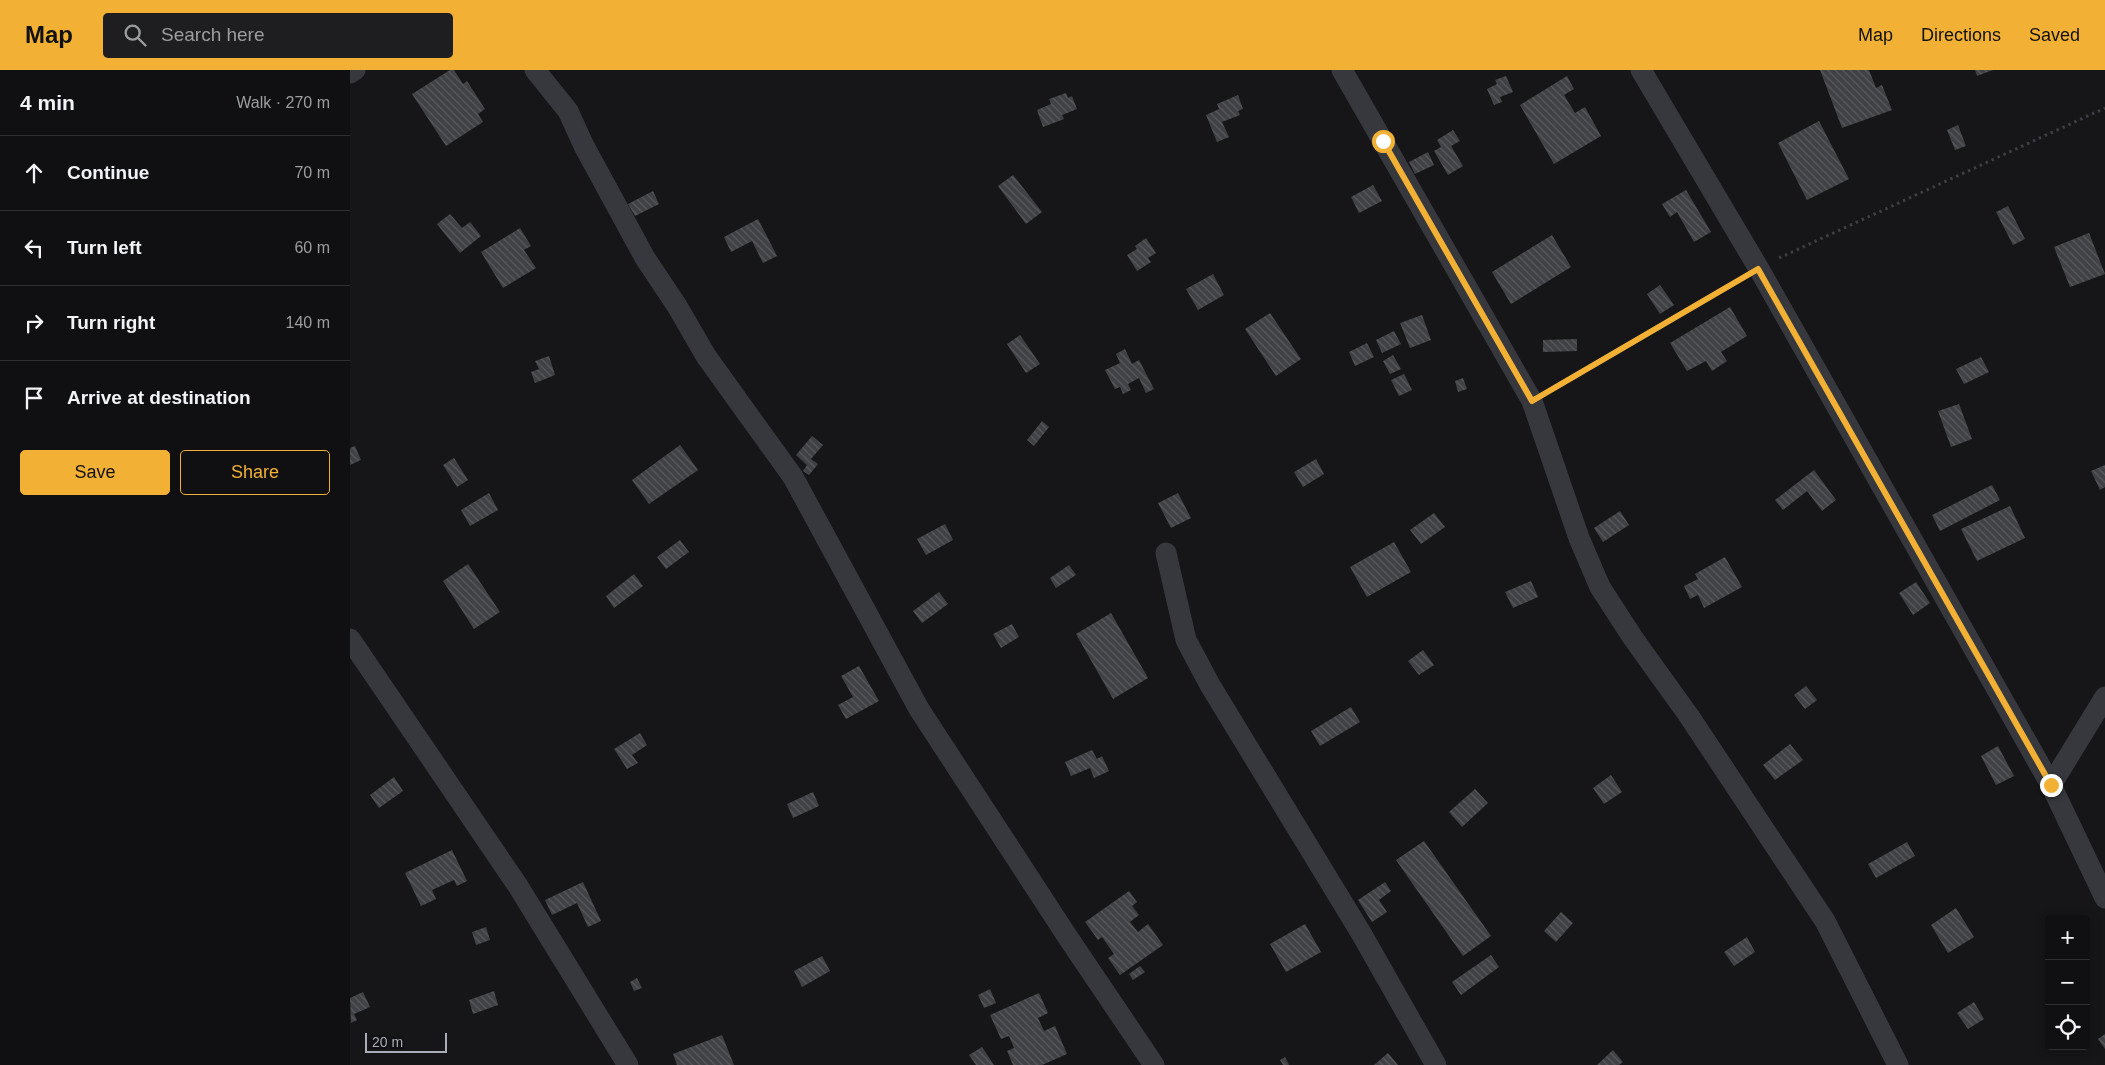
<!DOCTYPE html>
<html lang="en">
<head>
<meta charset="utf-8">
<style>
  body { margin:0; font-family:Arial,sans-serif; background:#1e1e20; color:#f1f3f6 }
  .controls { position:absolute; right:15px; bottom:15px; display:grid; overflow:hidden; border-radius:5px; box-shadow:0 2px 12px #0003 }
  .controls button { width:45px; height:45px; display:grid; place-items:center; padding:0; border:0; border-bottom:1px solid #303032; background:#101012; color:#f1f3f6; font:25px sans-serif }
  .scale { position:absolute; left:15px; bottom:12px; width:82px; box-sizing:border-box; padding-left:5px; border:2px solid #a8adb8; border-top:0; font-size:14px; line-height:18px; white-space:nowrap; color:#a8adb8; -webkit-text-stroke:4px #111113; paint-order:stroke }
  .stop { position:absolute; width:15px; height:15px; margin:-11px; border:4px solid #f2b134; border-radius:50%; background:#fff }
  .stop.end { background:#f2b134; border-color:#fff; box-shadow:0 1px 5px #0008 }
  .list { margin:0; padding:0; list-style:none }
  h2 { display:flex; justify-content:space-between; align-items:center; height:65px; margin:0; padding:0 20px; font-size:21px }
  h2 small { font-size:16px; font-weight:400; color:#9c9d9f }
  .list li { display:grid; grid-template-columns:32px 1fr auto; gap:15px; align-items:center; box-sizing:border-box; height:75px; padding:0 20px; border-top:1px solid #303032 }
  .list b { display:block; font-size:19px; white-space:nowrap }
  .list em { font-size:16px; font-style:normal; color:#9c9d9f }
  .actions { display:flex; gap:10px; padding:15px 20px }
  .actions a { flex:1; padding:11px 0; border:1px solid #f2b134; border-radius:5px; text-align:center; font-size:18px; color:#f2b134 }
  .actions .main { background:#f2b134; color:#111 }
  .icon { flex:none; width:28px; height:28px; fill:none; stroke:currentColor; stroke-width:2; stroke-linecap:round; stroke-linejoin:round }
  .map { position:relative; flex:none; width:1755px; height:995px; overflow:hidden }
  header { display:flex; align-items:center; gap:30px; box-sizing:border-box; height:70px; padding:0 25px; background:#f2b134; color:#111 }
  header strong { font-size:24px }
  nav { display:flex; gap:28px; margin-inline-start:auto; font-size:18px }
  .search { width:350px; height:45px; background:#1e1e20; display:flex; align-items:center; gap:12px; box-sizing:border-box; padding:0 18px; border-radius:5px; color:#9c9d9f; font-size:19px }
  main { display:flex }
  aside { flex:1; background:#101012 }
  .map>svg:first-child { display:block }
  .building { fill:url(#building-back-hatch) }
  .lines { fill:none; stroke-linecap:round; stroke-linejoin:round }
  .path { stroke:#3d3f44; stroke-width:3; stroke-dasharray:2.5 4; stroke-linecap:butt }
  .street { stroke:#37383d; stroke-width:21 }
  .route { stroke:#f2b134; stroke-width:6 }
</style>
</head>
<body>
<header>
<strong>Map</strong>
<div class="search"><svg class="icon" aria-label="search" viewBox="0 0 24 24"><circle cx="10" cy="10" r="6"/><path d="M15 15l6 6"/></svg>Search here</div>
<nav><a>Map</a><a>Directions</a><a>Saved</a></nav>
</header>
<main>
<aside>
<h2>4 min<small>Walk · 270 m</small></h2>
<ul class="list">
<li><svg class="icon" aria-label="ahead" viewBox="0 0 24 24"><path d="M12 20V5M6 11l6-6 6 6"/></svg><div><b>Continue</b></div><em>70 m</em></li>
<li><svg class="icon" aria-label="left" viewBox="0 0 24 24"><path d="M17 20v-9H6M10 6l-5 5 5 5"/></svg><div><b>Turn left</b></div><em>60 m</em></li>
<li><svg class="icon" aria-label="right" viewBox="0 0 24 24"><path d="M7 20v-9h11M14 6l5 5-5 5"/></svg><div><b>Turn right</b></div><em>140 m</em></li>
<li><svg class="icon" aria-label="arrive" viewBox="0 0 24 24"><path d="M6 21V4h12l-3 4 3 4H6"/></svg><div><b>Arrive at destination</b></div></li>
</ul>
<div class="actions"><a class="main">Save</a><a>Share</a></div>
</aside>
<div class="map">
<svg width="1755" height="995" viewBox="0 0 1755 995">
  <defs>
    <pattern id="building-back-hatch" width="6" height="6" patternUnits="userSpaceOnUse" patternTransform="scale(1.25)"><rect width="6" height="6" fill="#404145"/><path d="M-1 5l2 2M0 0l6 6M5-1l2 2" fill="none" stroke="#595a5e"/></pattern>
  </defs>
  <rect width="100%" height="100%" fill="#161618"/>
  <path class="building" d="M100,0H104L113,14L117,11L135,39L128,44L133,52L96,76L62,24Z
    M1470,0H1519L1526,18L1532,15L1542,40L1492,58Z
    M1625,0H1643L1627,6Z
    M1156,6L1163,22L1150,27L1152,32L1144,35L1137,19L1147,14L1145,10Z
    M1217,6L1224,19L1214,25L1225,43L1235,37L1251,66L1204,94L1170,35Z
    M716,23L718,28L722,26L727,39L712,45L714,49L693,57L687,40L701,34L699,29Z
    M888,25L893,39L888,41L890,45L872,52L879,67L867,72L856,45L869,39L867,34Z
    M1469,51L1499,109L1457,130L1428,73Z
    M1608,55L1616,76L1605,80L1597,60Z
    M1103,60L1110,71L1101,76L1113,96L1098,105L1084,81L1091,77L1087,70Z
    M1078,82L1084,95L1065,104L1059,92Z
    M663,105L692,142L676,154L648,116Z
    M1023,115L1032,131L1009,143L1001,127Z
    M1336,120L1361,162L1344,172L1327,142L1320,147L1312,134Z
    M303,121L309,134L285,146L278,134Z
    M1658,136L1675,169L1663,175L1646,142Z
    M100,144L112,158L120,152L131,166L110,183L87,154Z
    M408,149L427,186L413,193L402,171L381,182L374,167Z
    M170,158L181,176L174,180L186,198L153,218L131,182Z
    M1739,163L1755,204L1720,217L1704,177Z
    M1202,165L1221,197L1161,234L1142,202Z
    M796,168L806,183L798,188L801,192L787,201L777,185L787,179L785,176Z
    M863,204L874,225L848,240L836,219Z
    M1310,215L1324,235L1310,244L1297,224Z
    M1380,237L1397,266L1371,282L1377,291L1362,301L1356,291L1337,301L1320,273Z
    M920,243L951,289L926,306L895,259Z
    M1072,245L1081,270L1060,278L1050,253Z
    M1044,261L1051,274L1032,283L1026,270Z
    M670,265L690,294L676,303L657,274Z
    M1227,269V281L1193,282V270Z
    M1017,273L1024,287L1005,296L999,282Z
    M775,279L782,294L789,290L804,319L796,323L789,308L778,314L781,320L773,324L770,317L765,319L755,300L770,293L766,284Z
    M1043,285L1051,299L1040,304L1033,291Z
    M199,286L205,305L185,313L181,302L189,299L185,291Z
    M1631,287L1639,302L1614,314L1606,299Z
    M1054,304L1062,320L1049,326L1041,310Z
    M1113,308L1117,319L1108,322L1105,311Z
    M1609,334L1622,369L1601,377L1588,341Z
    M692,351L699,357L684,376L677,370Z
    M462,366L473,375L461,389L468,394L459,405L453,401L457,395L446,385Z
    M330,375L348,400L299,434L282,410Z
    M5,376L11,390L0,395V378Z
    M104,388L118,410L107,417L93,395Z
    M966,389L974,404L953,417L944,402Z
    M1755,395V417L1750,420L1741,401Z
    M1464,400L1486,430L1472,441L1457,421L1433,440L1425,430Z
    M1642,415L1650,430L1590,461L1582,445Z
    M139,423L148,440L120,456L111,440Z
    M828,423L841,448L821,458L808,433Z
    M1660,436L1675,468L1627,491L1611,459Z
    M1270,441L1279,455L1253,472L1244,458Z
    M1084,443L1095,457L1071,474L1060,460Z
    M595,454L603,470L576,485L567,469Z
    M330,470L339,482L316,499L307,487Z
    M1044,472L1061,502L1017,527L1000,497Z
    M1375,487L1392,517L1354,538L1348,525L1340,529L1334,516L1348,509L1345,504Z
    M118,494L150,542L124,559L93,511Z
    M719,495L726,505L706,518L700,508Z
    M284,504L293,516L264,538L256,526Z
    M1181,511L1188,527L1163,538L1155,522Z
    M1566,512L1580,533L1563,545L1549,523Z
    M589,522L598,534L572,553L563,541Z
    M761,543L798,608L763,629L726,564Z
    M662,554L669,567L651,578L643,564Z
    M1073,580L1084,595L1069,605L1058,591Z
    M509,596L529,631L496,649L488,635L503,627L491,606Z
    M1456,616L1467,630L1455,639L1444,625Z
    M1001,637L1010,652L970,676L961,661Z
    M290,663L297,675L282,685L288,693L277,699L264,679Z
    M1440,674L1453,690L1425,710L1413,695Z
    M1648,676L1664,706L1646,715L1631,686Z
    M742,680L747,689L752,686L759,701L744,708L740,698L721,706L715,692Z
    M1261,705L1272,722L1254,734L1243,718Z
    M44,707L53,721L29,738L20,725Z
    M1125,719L1138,733L1112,757L1099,742Z
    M463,722L469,736L443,748L437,734Z
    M1074,771L1141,866L1113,886L1046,790Z
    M1557,772L1565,786L1526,808L1518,794Z
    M102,780L117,811L107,816L104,810L82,820L86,829L71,836L55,803Z
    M233,812L251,851L238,857L227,833L202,845L195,830Z
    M1035,812L1041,821L1029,830L1037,842L1022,852L1008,830Z
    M779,821L787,832L782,836L789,845L780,852L788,862L798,854L813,875L770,905L758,888L764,884L752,867L748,870L735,852Z
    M1606,838L1624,867L1598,883L1581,855Z
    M1211,842L1223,853L1206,872L1194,861Z
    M955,854L971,882L936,902L920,874Z
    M136,857L140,870L126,875L122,862Z
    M1397,867L1405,882L1384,896L1374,882Z
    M1141,885L1149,897L1111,925L1102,912Z
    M472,886L480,901L452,917L444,901Z
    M790,896L795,902L783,910L779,904Z
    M287,908L292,918L284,921L280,912Z
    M640,919L646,933L634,938L628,925Z
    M144,921L148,935L123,944L119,930Z
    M13,922L20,937L4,944L7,950L1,953L0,928Z
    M689,923L698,943L688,948L694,961L705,956L717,984L692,995H663L657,981L664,978L659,966L651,969L640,945Z
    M1624,932L1634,949L1618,959L1607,943Z
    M1755,964V979L1748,969Z
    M372,965L384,995H327L323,984Z
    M632,977L644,995H626L619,985Z
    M1263,980L1273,992L1269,995H1247Z
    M1038,983L1048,995H1024Z
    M935,987L939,995H933L930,990Z"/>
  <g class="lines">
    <path class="path" d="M1429,188L1755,38
      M1202,319L1389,210"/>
    <path class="street" d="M185,0L218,41L234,76L295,188L327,236L356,286L443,407L569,639L717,866L804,995
      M992,0L1182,331L1229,468L1250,517L1283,568L1339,646L1475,851L1548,995
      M1291,0L1409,199L1701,715L1755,828
      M0,3L5,0
      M816,483L836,570L860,615L1011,863L1086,995
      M0,569L168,816L278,995
      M1701,715L1755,627"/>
  </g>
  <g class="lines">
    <path class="route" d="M1033,71L1182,331L1408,199L1701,715"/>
  </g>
</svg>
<div class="controls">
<button>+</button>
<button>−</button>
<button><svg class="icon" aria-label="locate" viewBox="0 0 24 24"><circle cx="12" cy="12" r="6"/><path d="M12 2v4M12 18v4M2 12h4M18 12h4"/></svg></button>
</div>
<div class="scale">20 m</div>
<div class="stop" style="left:1033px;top:71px"></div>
<div class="stop end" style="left:1701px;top:715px"></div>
</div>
</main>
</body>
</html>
